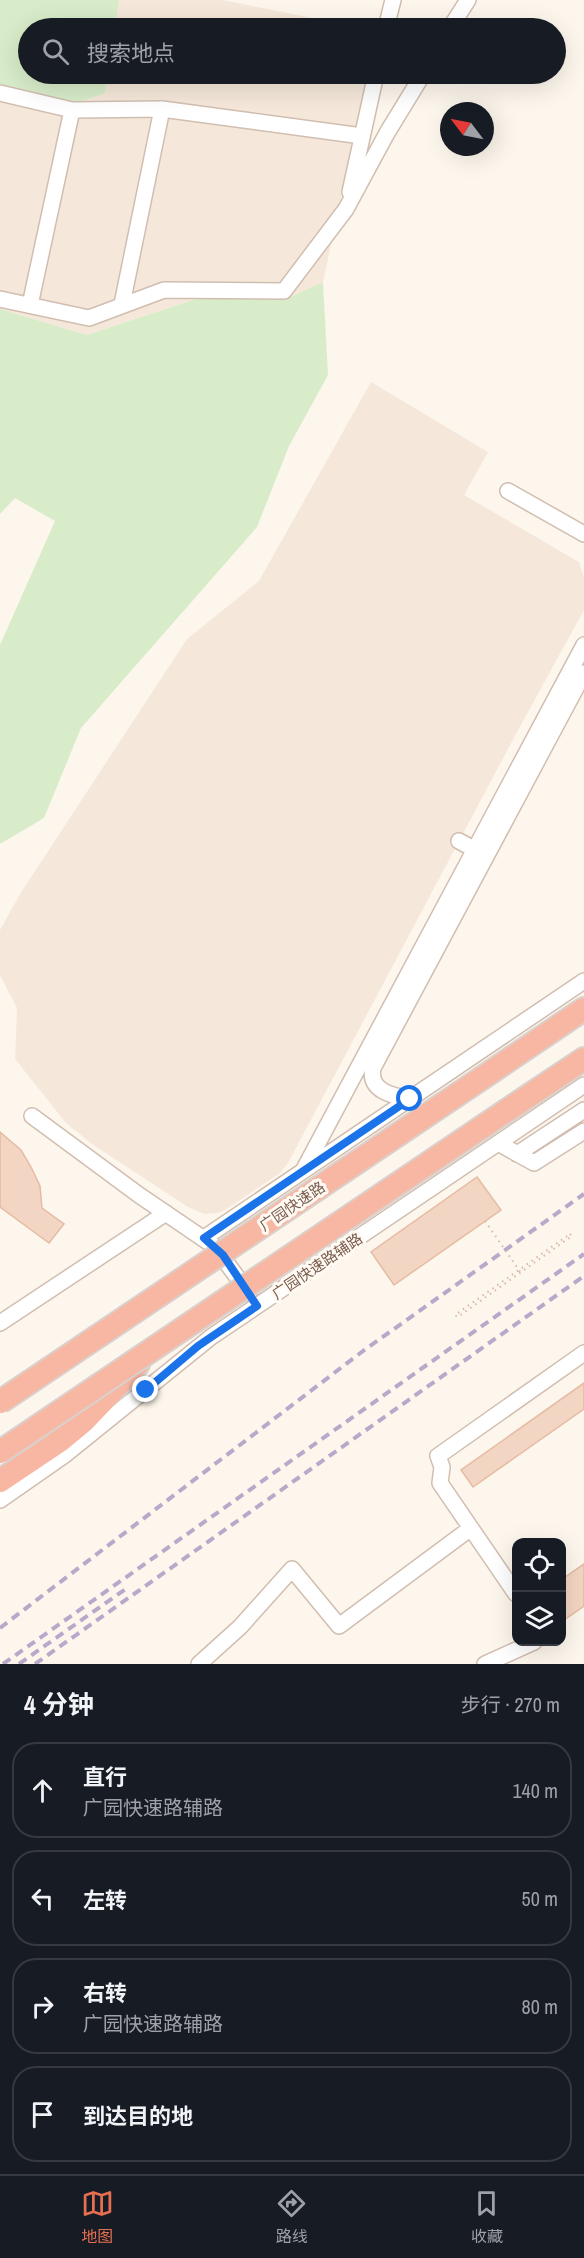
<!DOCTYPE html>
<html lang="zh">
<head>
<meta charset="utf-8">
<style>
  body { margin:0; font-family:"Archivo Narrow","Noto Sans SC",sans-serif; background:#20242c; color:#f1f3f6 }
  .controls { position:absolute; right:18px; bottom:18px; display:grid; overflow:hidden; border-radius:12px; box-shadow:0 6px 24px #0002 }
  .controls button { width:54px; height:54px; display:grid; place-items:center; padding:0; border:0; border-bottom:2px solid #363941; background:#171b24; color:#f1f3f6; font:30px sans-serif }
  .compass { position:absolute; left:440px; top:102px; width:54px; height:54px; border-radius:50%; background:#171b24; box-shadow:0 6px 24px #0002; rotate:302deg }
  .stop { position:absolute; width:18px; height:18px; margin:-14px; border:4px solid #1a73e8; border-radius:50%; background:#fff }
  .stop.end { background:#1a73e8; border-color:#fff; box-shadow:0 2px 6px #0008 }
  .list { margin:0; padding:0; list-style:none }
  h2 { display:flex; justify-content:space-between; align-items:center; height:78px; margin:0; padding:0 24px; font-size:26px }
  h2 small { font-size:20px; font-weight:400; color:#9ea1a6 }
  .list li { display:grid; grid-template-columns:39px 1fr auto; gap:18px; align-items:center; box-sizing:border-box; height:96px; margin:0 12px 12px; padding:0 12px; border:2px solid #363941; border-radius:24px }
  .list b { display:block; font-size:22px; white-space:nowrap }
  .list p { margin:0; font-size:20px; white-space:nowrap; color:#9ea1a6 }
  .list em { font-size:20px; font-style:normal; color:#9ea1a6 }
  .icon { flex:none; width:33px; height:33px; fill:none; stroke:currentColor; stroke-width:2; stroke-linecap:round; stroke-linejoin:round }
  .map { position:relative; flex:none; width:584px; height:1664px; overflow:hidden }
  .search { position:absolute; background:#171b24; box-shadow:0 6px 24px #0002; left:18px; right:18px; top:18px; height:66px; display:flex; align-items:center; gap:15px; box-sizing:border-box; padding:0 21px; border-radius:33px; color:#9ea1a6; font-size:22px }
  .sheet { height:510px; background:#171b24 }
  nav { display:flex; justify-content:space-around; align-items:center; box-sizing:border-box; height:84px; border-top:2px solid #363941; background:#171b24; font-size:16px; color:#9ea1a6 }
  nav a { display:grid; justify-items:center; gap:3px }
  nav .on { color:#e76f51 }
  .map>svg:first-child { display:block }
  .residential { fill:#f5e8da }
  .green { fill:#d8ecc9 }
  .building { fill:#f3d5c3; stroke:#e6bba3; stroke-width:1.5 }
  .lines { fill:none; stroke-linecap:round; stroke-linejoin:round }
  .minor-casing { stroke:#d1beb0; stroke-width:18 }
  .highway-casing { stroke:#dad1cd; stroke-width:26 }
  .path { stroke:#d9b8a5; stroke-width:2; stroke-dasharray:1.5 4.5; stroke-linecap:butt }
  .minor { stroke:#fff; stroke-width:15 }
  .highway { stroke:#f7b7a3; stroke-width:22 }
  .rail { stroke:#b9a8c9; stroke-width:4; stroke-dasharray:9 6; stroke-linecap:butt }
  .highway-bridge-casing { stroke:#dad1cd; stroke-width:26; stroke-linecap:butt }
  .path-bridge { stroke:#d9b8a5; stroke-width:2; stroke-dasharray:1.5 4.5; stroke-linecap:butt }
  .highway-bridge { stroke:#f7b7a3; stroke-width:22 }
  .route { stroke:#1a73e8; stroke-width:8 }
  .labels { text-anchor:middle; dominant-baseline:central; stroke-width:6; stroke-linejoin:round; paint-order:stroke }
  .street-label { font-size:15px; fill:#7a5c4d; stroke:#fffaf3 }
</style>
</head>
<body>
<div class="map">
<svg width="584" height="1664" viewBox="0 0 584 1664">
  <rect width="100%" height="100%" fill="#fdf6ec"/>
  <path class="residential" d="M119,0H223L361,28H115Z
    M108,74H368L323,282L286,299L214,293L87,335L0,309V85L76,104L105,93Z
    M371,382L488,452L464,495L579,562L584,578V610L517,732L288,1163L280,1173L225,1210L218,1213L204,1214L188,1207L92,1144L66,1123L15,1059L17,1008L0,975V930L20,894L187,639L259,581Z"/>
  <path class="green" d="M0,0H119L115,28H28V74H108L105,93L76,104L0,85Z
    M323,282L328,375L289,446L257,527L81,728L44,818L0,844V645L55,521L15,498L0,514V309L87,335L214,293L286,299Z"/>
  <path class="building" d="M0,1132L21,1150L31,1167L40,1186L42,1208L64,1224L49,1243L0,1207Z
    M477,1177L501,1210L394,1285L371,1252Z
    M584,1383V1409L473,1487L461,1470Z
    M584,1564V1606L561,1622V1580Z"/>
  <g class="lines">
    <g class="minor-casing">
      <path id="minor" d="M386,28L393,0
        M450,28L468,0
        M0,93L72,110L162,109L362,136
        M350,192L376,74
        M0,299L89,318L164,290L284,291L346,209L387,133L423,74
        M122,304L162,109
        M30,305L72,110
        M508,491L584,534
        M459,841L483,854
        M410,1099C393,1096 368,1091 373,1068L584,673
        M32,1116L139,1195L214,1246L249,1293
        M498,1143L534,1163L584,1131
        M517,1154L584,1110
        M303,1171L584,645
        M204,1238L584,981
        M0,1323L166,1213
        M0,1500L66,1454L211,1337L584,1085
        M516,1594L440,1483L442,1467L438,1456L584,1353
        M199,1664L240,1627L292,1569L339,1626L471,1528
        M485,1664L534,1642"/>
    </g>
    <g class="highway-casing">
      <path id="highway" d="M482,1078L584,1009
        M506,1111L584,1059
        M0,1481L61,1440L84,1421L138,1364"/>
    </g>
    <path class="path" d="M570,1234L572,1236L462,1314L457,1317L455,1315Z"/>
    <use href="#minor" class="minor"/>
    <use href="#highway" class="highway"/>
    <path class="rail" d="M0,1628L363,1351L584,1194
      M3,1664L584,1254
      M19,1664L127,1588
      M35,1664L584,1276"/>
    <g class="highway-bridge-casing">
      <path id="highway-bridge" d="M0,1402L482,1078
        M0,1452L506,1111"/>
    </g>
    <path class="path-bridge" d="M485,1221L521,1273"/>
    <use href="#highway-bridge" class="highway-bridge"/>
  </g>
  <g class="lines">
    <path class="route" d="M146,1390L198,1346L257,1306L223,1255L204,1238L410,1099"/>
  </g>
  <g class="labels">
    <g class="street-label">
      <text transform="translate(292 1206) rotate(-34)">广园快速路</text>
      <text transform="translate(317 1266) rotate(-34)">广园快速路辅路</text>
    </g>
  </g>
</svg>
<div class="controls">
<button><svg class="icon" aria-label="locate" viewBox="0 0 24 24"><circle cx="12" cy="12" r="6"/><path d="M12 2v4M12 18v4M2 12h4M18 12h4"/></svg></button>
<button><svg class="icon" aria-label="layers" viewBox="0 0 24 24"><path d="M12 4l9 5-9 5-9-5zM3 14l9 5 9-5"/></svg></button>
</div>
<svg class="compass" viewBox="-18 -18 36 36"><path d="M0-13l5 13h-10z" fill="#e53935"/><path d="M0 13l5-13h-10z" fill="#9ea1a6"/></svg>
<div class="stop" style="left:410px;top:1099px"></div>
<div class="stop end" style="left:146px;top:1390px"></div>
<div class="search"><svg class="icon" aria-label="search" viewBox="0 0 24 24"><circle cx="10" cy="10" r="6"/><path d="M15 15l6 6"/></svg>搜索地点</div>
</div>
<section class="sheet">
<h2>4 分钟<small>步行 · 270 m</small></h2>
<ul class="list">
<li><svg class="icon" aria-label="ahead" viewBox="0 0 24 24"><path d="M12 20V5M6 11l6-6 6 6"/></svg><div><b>直行</b><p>广园快速路辅路</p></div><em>140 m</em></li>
<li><svg class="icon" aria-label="left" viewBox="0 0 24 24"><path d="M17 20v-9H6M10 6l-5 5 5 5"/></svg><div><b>左转</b></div><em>50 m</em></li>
<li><svg class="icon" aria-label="right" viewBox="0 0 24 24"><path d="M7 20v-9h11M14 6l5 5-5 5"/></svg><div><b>右转</b><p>广园快速路辅路</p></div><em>80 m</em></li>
<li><svg class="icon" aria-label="arrive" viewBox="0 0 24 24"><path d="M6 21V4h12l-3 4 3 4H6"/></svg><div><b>到达目的地</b></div></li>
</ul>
</section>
<nav>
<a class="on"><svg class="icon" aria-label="map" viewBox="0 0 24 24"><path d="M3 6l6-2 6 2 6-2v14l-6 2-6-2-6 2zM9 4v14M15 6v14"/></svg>地图</a>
<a><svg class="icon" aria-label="directions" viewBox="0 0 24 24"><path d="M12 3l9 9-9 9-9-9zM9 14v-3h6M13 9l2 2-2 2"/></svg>路线</a>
<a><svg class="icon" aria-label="saved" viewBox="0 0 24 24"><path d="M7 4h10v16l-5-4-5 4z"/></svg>收藏</a>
</nav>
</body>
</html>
